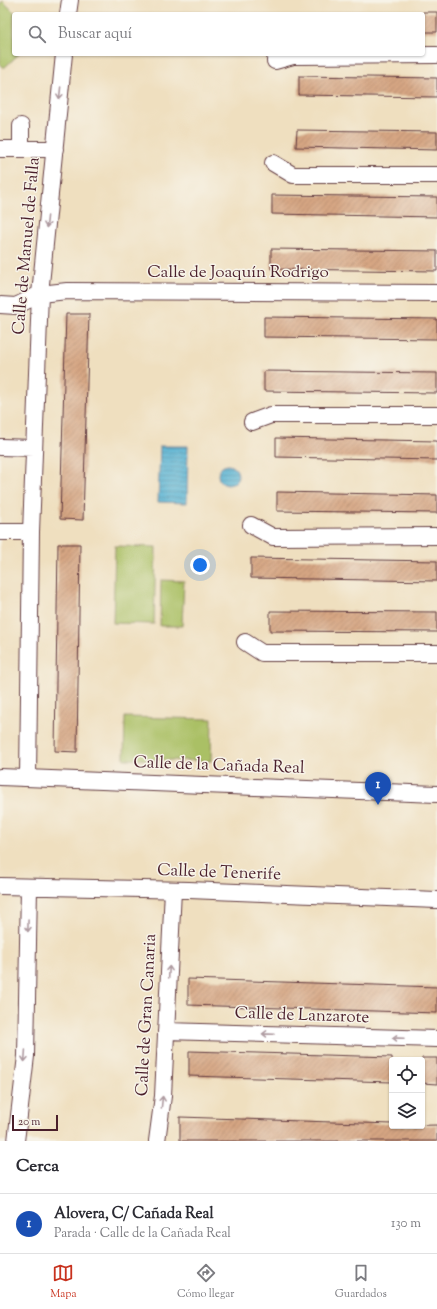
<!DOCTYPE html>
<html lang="es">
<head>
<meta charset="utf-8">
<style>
  body { margin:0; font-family:"Sorts Mill Goudy",serif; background:#f2f2f3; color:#2b2b33 }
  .controls { position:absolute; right:12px; bottom:12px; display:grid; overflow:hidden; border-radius:4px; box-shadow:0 1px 3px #0004 }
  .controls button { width:36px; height:36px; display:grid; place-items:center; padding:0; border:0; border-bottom:1px solid #e1e1e2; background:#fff; color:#2b2b33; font:20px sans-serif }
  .scale { position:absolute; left:12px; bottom:10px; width:46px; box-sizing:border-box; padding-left:4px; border:2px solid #4a1f2b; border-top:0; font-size:11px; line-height:14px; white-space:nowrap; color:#4a1f2b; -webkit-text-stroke:3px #f7f3e8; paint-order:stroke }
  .you { position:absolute; left:200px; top:565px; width:14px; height:14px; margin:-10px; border:3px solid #fff; border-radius:50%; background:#1a73e8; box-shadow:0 0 0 6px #1a73e833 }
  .badge { display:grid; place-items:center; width:26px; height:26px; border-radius:50%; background:#c8321e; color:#fff; font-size:13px; font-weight:700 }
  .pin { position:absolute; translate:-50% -33px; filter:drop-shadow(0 1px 2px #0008) }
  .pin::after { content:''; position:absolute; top:21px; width:14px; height:12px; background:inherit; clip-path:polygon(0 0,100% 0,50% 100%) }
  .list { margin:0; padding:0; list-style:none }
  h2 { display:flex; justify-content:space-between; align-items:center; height:52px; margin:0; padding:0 16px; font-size:17px }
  h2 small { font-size:13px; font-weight:400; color:#7c7c81 }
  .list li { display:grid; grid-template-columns:26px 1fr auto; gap:12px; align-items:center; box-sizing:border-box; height:60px; padding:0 16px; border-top:1px solid #e1e1e2 }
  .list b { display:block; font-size:15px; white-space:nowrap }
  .list p { margin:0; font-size:13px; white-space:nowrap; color:#7c7c81 }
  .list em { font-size:13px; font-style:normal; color:#7c7c81 }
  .icon { flex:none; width:22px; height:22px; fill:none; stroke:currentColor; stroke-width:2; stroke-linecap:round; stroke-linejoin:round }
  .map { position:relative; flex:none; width:437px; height:1141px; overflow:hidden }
  .search { position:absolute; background:#fff; box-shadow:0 1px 3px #0004; left:12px; right:12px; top:12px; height:44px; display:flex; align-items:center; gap:10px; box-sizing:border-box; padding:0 14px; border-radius:4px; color:#7c7c81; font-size:15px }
  .sheet { height:112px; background:#fff }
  nav { display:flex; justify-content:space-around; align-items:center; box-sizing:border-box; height:56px; border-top:1px solid #e1e1e2; background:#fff; font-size:11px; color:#7c7c81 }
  nav a { display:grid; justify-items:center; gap:2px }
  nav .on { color:#c8321e }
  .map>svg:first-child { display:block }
  .grass { fill:#aac065; stroke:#7a7048 }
  .water { fill:url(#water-rules); stroke:#4e687e }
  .building { fill:url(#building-hatch) }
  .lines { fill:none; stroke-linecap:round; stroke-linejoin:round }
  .minor-casing { stroke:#633c41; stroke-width:18 }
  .minor { stroke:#fff; stroke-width:16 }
  .oneway { stroke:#ae9aa0 }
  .labels { text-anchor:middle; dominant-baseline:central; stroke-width:3; stroke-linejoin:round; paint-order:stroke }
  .street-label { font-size:17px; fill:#4a1f2b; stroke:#f7f3e8 }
</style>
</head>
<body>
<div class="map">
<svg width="437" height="1141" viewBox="0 0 437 1141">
  <defs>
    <pattern id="water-rules" width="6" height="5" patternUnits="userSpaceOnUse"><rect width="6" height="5" fill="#53b0d2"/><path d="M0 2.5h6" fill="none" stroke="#478fab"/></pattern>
    <pattern id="building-hatch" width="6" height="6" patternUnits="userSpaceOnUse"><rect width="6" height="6" fill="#d6a683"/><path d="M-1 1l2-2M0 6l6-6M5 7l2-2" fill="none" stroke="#b0876b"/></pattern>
  </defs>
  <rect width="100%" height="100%" fill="#f7f3e8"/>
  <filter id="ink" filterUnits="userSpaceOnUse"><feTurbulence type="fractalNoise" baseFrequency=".025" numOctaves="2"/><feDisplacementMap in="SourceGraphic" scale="8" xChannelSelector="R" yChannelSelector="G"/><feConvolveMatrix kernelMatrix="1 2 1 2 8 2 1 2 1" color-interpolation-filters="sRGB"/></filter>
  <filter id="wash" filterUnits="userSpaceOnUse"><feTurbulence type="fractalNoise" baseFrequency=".012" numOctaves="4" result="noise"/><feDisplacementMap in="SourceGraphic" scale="16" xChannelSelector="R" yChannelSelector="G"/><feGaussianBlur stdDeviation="0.9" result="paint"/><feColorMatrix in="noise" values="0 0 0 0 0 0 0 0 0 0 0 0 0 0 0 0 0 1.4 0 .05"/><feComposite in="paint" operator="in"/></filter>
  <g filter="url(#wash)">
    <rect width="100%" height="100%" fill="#efdfbf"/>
    <path class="grass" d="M3,1L16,14H14V54H19L4,68L0,65V4Z
      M115,546L156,547L154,624L113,623Z
      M161,580L184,581L182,626H160Z
      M125,717L212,719L211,761L124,759Z"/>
    <path class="water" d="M160,446H188L187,503L158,502Z
      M218 475a10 10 0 1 1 20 0a10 10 0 1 1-20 0Z"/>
    <g id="blocks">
      <path class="building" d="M423,12H437V32H423Z
        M299,76L437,78V97L299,95Z
        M297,130L437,132V150L296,147Z
        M272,195L437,197V217L272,214Z
        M271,249L437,251V271L271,269Z
        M66,314H89L83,520L60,519Z
        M264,317L437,319V339L264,337Z
        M264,371L437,373V393L264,391Z
        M276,438L437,441V460L276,457Z
        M277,492L437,495V513L277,511Z
        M58,544H80L77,752L55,751Z
        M251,558L437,561V581L251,578Z
        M270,611L437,612V632L270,631Z
        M188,979L437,987V1013L188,1005Z
        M189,1051L392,1057V1082L189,1076Z
        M422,1058H437V1084L422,1083Z
        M180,1117L392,1124V1126L437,1125V1141H180Z"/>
    </g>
  </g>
  <g filter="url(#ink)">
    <use href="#blocks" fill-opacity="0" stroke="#633c41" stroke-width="1"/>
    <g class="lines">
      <g class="minor-casing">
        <path id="minor" d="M68,14L70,0
          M275,61L293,56L437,55
          M21,126V149
          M0,149H55
          M273,163L293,175H437
          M0,305L16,306L40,294L67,291L437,293
          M252,422L271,415H437
          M0,447L34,448
          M251,525L273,537L437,536
          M0,532H31
          M245,642L262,653H437
          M0,777L437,794
          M28,778L31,532L40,294L64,54
          M0,886L189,890L437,900
          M166,1031L437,1039
          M16,1141L26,1056L29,887
          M157,1141L163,1096L173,890"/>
      </g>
      <use href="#minor" class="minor"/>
    </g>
    <defs><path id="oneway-shaft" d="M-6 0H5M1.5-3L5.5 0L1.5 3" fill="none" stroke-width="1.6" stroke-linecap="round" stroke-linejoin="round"/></defs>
    <g class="oneway">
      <use href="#oneway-shaft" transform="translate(60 93) rotate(96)"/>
      <use href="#oneway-shaft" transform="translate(47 222) rotate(96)"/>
      <use href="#oneway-shaft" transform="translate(28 926) rotate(91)"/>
      <use href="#oneway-shaft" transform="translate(169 972) rotate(-87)"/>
      <use href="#oneway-shaft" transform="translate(268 1034) rotate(-178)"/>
      <use href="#oneway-shaft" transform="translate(398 1038) rotate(-178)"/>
      <use href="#oneway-shaft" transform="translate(25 1056) rotate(94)"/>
      <use href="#oneway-shaft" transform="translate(162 1102) rotate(-84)"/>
    </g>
  </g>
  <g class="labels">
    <g class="street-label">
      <text transform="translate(27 246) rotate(-85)">Calle de Manuel de Falla</text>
      <text x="238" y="273">Calle de Joaquín Rodrigo</text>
      <text transform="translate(219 766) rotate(2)">Calle de la Cañada Real</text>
      <text transform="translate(219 873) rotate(2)">Calle de Tenerife</text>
      <text transform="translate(147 1015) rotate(-87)">Calle de Gran Canaria</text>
      <text transform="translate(302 1016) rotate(2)">Calle de Lanzarote</text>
    </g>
  </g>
</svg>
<div class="controls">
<button><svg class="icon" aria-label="locate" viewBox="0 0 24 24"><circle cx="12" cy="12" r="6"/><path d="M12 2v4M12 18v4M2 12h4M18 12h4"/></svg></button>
<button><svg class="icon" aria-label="layers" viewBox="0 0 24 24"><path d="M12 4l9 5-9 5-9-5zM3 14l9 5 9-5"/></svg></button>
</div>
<div class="scale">20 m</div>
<div class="you"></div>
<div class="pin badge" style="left:378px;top:805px;background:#1a4fb4">1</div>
<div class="search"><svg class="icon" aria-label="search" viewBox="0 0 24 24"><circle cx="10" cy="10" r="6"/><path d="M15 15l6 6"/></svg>Buscar aquí</div>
</div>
<section class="sheet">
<h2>Cerca<small></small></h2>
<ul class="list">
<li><span class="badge" style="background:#1a4fb4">1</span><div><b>Alovera, C/ Cañada Real</b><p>Parada · Calle de la Cañada Real</p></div><em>130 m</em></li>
</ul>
</section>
<nav>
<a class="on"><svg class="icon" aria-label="map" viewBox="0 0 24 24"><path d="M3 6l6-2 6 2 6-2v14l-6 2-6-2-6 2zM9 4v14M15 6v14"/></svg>Mapa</a>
<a><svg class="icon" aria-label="directions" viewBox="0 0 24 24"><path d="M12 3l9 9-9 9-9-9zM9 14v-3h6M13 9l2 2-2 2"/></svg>Cómo llegar</a>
<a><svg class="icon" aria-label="saved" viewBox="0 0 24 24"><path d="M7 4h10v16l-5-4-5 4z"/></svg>Guardados</a>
</nav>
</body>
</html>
